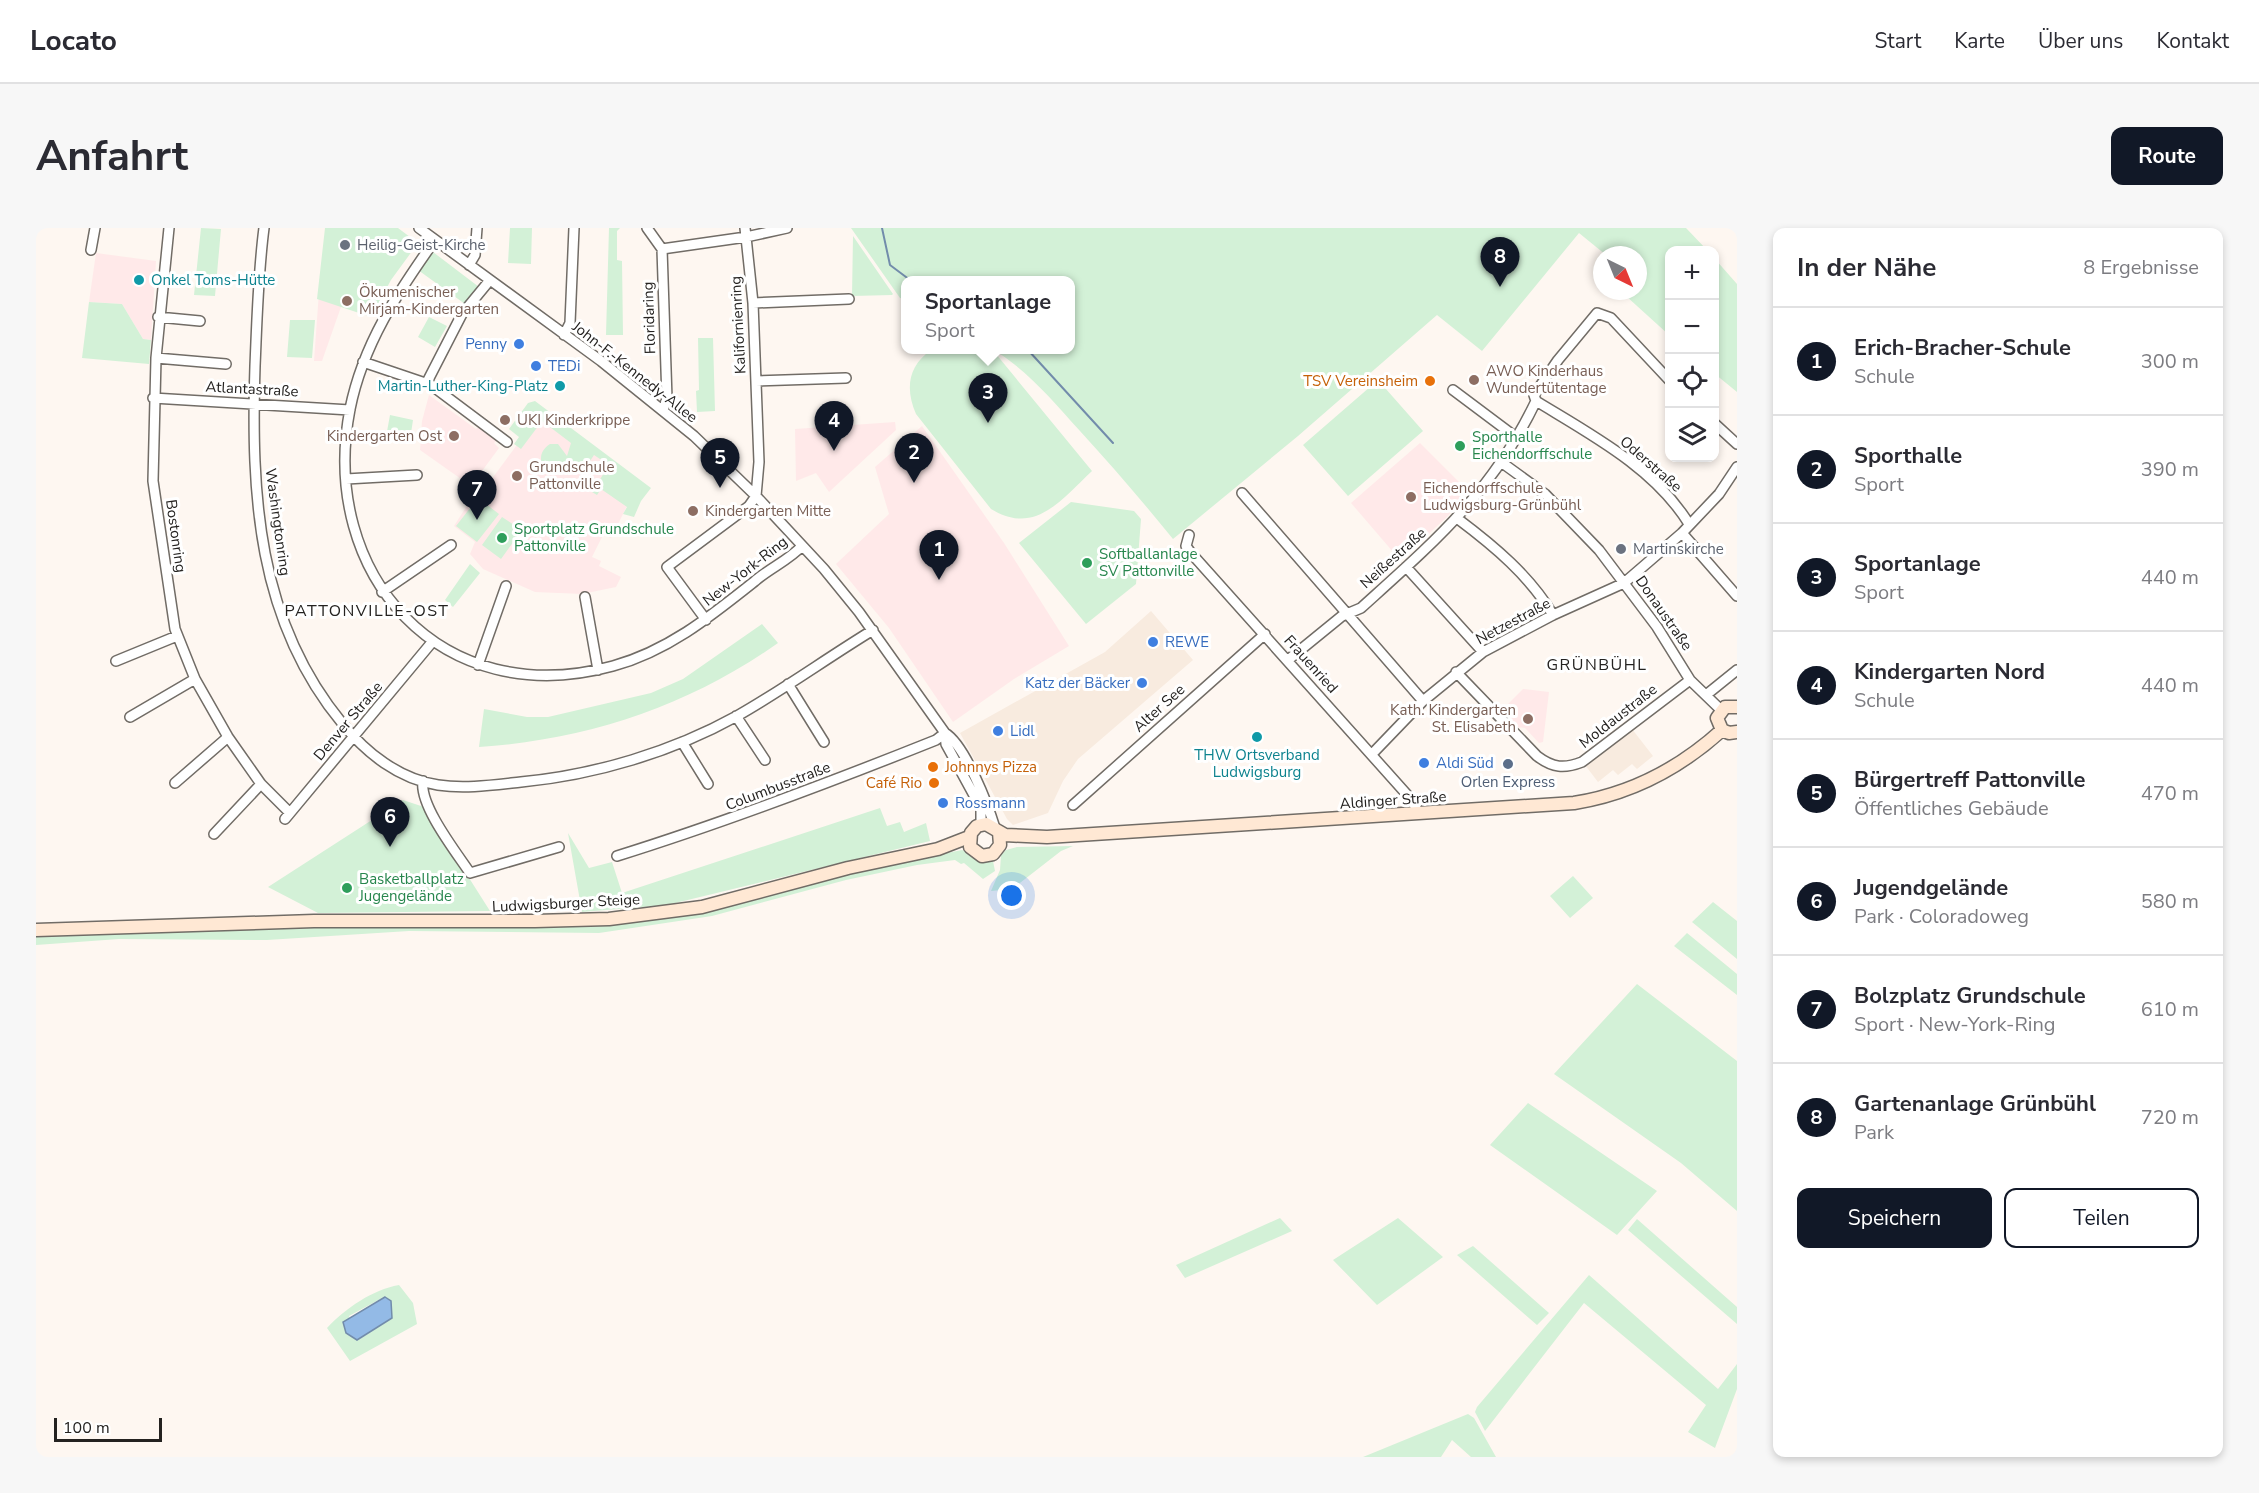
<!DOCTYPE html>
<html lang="de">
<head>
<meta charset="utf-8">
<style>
  body { margin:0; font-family:"Nunito Sans",sans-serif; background:#f7f7f7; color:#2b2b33 }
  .controls { position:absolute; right:18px; top:18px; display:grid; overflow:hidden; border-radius:12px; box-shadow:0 3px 9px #0003 }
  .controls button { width:54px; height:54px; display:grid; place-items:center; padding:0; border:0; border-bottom:2px solid #e1e1e2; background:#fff; color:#2b2b33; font:30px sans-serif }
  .compass { position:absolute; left:1557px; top:18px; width:54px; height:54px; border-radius:50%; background:#fff; box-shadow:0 3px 9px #0003; rotate:137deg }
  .scale { position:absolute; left:18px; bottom:15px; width:108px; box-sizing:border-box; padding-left:6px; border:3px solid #242220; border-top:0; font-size:16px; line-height:21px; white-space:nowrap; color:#242220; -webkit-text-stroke:4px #fff; paint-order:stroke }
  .you { position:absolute; left:976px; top:668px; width:21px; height:21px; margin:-15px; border:4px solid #fff; border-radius:50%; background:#1a73e8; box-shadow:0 0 0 9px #1a73e833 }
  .badge { display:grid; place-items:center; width:39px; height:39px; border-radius:50%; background:#111827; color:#fff; font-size:20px; font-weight:700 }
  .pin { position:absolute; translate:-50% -50px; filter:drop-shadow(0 2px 3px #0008) }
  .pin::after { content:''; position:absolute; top:32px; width:21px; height:18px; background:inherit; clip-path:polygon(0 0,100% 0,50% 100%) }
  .popup { position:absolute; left:865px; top:48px; width:174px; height:78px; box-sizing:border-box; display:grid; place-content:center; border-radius:12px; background:#fff; filter:drop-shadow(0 2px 4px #0005); font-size:20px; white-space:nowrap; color:#7c7c81 }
  .popup b { font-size:22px; color:#2b2b33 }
  .popup::after { content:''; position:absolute; left:50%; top:100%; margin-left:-12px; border:12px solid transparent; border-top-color:#fff }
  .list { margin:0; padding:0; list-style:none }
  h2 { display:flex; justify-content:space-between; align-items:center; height:78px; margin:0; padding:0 24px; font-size:26px }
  h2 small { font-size:20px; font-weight:400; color:#7c7c81 }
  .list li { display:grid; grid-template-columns:39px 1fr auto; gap:18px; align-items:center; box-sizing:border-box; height:108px; padding:0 24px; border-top:2px solid #e1e1e2 }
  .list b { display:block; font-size:22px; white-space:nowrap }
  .list p { margin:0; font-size:20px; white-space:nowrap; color:#7c7c81 }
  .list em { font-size:20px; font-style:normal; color:#7c7c81 }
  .actions { display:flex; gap:12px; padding:18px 24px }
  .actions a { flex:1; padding:14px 0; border:2px solid #111827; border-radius:12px; text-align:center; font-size:21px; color:#111827 }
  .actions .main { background:#111827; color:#fff }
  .icon { flex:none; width:33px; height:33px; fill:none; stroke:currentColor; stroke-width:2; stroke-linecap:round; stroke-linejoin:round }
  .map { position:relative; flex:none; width:1701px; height:1229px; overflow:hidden; border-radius:12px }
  header { display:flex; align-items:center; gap:36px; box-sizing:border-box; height:84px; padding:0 30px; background:#fff; border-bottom:2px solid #e1e1e2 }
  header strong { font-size:28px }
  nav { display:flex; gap:33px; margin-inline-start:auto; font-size:21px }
  .intro { display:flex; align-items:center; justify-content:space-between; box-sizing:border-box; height:144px; padding:0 36px }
  h1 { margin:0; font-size:42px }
  .button { padding:15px 27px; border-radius:12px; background:#111827; color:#fff; font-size:21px; font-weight:700 }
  main { display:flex; gap:36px; padding:0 36px }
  aside { flex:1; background:#fff; border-radius:12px; box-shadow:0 3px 9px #0003 }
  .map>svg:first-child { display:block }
  .built { fill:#f8ebdf }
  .education { fill:#ffe9e9 }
  .green { fill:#d3f1d7; fill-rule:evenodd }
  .water { fill:#93bae6; stroke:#728cab; stroke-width:1.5 }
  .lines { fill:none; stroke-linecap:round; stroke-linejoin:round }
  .stream { stroke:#728cab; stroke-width:2 }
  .minor-casing { stroke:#716c66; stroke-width:12 }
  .secondary-casing { stroke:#716c66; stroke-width:15 }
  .minor { stroke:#fff; stroke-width:9 }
  .secondary { stroke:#ffe8d4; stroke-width:12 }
  .worship-dot { fill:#6b7280; stroke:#fff; stroke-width:2 }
  .culture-dot { fill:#0f9aa8; stroke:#fff; stroke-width:2 }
  .education-dot { fill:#8d6e63; stroke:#fff; stroke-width:2 }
  .shop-dot { fill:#3f7fe0; stroke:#fff; stroke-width:2 }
  .food-dot { fill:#e8710a; stroke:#fff; stroke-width:2 }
  .leisure-dot { fill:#2e9e5b; stroke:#fff; stroke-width:2 }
  .service-dot { fill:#5c6f8a; stroke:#fff; stroke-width:2 }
  .labels { text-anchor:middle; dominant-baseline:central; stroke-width:6; stroke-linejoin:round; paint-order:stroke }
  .worship-label { font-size:15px; fill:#5b616d; stroke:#fff; text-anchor:start }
  .culture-label { font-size:15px; fill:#0d838f; stroke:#fff; text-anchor:start }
  .education-label { font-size:15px; fill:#785e54; stroke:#fff; text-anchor:start }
  .street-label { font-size:15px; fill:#242220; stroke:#fff }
  .shop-label { font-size:15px; fill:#366cbe; stroke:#fff; text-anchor:start }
  .food-label { font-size:15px; fill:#c56008; stroke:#fff; text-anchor:end }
  .leisure-label { font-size:15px; fill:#27864d; stroke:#fff; text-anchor:start }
  .service-label { font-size:15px; fill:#4e5e75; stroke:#fff }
  .neighbourhood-label { font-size:16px; letter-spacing:1.5px; fill:#242220; stroke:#fff }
</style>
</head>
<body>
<header>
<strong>Locato</strong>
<nav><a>Start</a><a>Karte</a><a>Über uns</a><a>Kontakt</a></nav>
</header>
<div class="intro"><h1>Anfahrt</h1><a class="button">Route</a></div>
<main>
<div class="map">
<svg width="1701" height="1229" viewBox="0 0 1701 1229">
  <rect width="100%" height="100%" fill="#fef7f1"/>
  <path class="built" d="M1115,383L1157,432L1042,531L1027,553L1012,585L977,597L971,591L924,505L1069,424Z
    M1596,501L1617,528L1601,541L1596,536L1582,547L1577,542L1562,554L1549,537Z"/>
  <path class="education" d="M60,25L120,33L115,112L107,111L86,76L53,74Z
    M284,50L306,76L286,133H278Z
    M393,167L440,201L444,197L462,211L458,215L463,220L435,258L384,222L386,193Z
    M505,184L602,256L575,310L567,307L556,329L565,333L563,338L585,349L580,359L546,366L499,364L447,341L434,326L439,314L418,298L439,265L444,267Z
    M859,194L860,202L793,264L780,245L760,253L759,201Z
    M886,198L968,315L1033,418L978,451L917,494L853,400L800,336L853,286L839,239Z
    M1384,215L1432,263L1412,288L1364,332L1315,275Z
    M1487,461L1513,464L1507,514L1503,515L1489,500L1481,499L1465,483Z"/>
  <path class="green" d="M165,0L185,1L179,68L158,67Z
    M289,0H362L382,15L355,52L335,89L281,71Z
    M474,0H496L495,36L472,35Z
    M573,0H584L581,3V32L586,33L587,107H570Z
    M815,0H1650L1671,22H1634L1633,107L1590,68L1594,63H1602V27H1570L1543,5L1446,123L1401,87L1262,208L1137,311C1107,274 1076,238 1044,203C1017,173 992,143 958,122H1034V52H870L869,71L864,70Z
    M817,8L857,66L856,67L816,68Z
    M397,24L443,59L429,76L382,42Z
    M1679,31L1701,56V164L1679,146Z
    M53,74L86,76L107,111L115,112L113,136L46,130Z
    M393,89L411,98L399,119L382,109Z
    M254,92H279L276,130L251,129Z
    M662,110H677L679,183L661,184L660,163L663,162Z
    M895,122H950L960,126L1056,243C1025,272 999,308 955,281L880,186C869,161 872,138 895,122Z
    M1342,152L1387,203L1312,268L1267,217Z
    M499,173L615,260L605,273L598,289L587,286L591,279L565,261L561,267L556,264L573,237L558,227L548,242L532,230L531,238L524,246L515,247L509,244C503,233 503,223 514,216H522L531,228L535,215L506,193L485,221L478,216L483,209L473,201L492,175Z
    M354,187L377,192L374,212L350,209Z
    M442,270L463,286L441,314L420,298Z
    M1035,274L1098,283L1105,291L1100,356L1050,396L983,315Z
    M466,289L486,302L465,331L446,317Z
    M434,336L444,345L417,379L409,372Z
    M726,396L742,415C653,478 551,512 443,519L448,481L491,489H512L615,465L647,451Z
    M367,572L388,579L454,683L282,685L232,659Z
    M844,580L851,598L864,594L868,604L890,595L894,613L631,677L546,684L532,605L553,640L576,634L586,665Z
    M1037,618L1025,623L976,661L955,663L964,642L965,627L970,622L981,619Z
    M926,622L957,633L959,643L947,651L928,635L925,636L919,632L881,637L810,652L676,688L563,705L373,703L231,712L83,711L0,717V707L124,700L574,693Z
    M1537,648L1557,670L1534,690L1514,668Z
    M1677,674L1701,693V731L1656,694Z
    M1651,705L1701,746V767L1638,718Z
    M1601,756L1701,833V983L1645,935L1518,846Z
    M1492,875L1621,963L1581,1007L1454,917Z
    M1244,990L1256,1003L1149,1050L1140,1037Z
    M1362,990L1407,1029L1341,1077L1297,1032Z
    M1601,991L1701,1079V1096L1592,1002Z
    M1437,1018L1513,1085L1501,1097L1421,1027Z
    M1553,1047L1682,1161L1701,1136V1161L1679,1220L1652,1204L1670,1177L1548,1075L1449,1203L1439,1184L1441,1179Z
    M363,1057L377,1075L381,1096L314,1133L291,1100C310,1080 336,1062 363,1057ZM348,1069L356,1090L322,1112L313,1088Z
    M1432,1186L1438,1190L1460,1229H1435L1416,1212L1405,1229H1327Z"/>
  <path class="water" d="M349,1069L355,1073L356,1090L321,1112L310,1105L307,1094Z"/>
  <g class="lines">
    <path class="stream" d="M846,0L854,37L874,52
      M992,122L1077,215"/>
    <g class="minor-casing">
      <path id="minor" d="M133,0L120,130L117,253L139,401L159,451L192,509L225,556L254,585
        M228,0C222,46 221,92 219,138C215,266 221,392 306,495C330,525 363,551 402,557C429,561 457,557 485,554C559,547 636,524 701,488C747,462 791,430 837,402
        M383,0L565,133L658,208L720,268L788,341L823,384L909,505C929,517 952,577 959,600
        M611,0L626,21L631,171L627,182
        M709,0L710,9L751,0
        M399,12C362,64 327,116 314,181C282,347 406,485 577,438C632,423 675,388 719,353C734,340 753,332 766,318
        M626,21L710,9L717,75L723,234L720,268L713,278L631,339L670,392
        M55,22L59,0
        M433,37L439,27L441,0
        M717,75L813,71
        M122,89L164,93
        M528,107L534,95L538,0
        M120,130L190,136
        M327,134L395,157L471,214
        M720,153L810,150
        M390,156L426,86L454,52
        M1417,162L1481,210
        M117,170L314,182
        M1500,173C1554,206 1619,240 1653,296
        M1678,195L1701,216
        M1465,234L1509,266L1563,322L1621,399L1654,452L1685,482
        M1701,239L1683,266L1646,305L1701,368
        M310,251L381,247
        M1206,265L1387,473
        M1422,291C1458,318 1494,348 1517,387
        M1153,307L1150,318L1155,325L1374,570L1383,585
        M1370,339L1447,424
        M346,364L415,317
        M549,369L562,442
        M1252,432L1306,388L1325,380C1399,313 1456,265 1500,173L1498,167L1522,132L1561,85L1575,90L1634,153
        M80,433L141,408
        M442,437L470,358
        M1420,444L1501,528C1517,540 1528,541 1546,534L1654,452
        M752,456L788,514
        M1670,467L1701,442
        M700,488L729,532
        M94,489L159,451
        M909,505L910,516L945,580V597
        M646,514L672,556
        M1336,526L1387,473L1447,424L1517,387L1588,355L1646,305
        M387,553C383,577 420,624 434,645L523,619
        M139,555L192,509
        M1037,577L1229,406
        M249,591L397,413
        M178,606L225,556
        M581,628C690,594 795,554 900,512L909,505"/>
    </g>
    <g class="secondary-casing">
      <path id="secondary" d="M1701,479H1689L1681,490L1686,502L1693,505L1701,504
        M963,604L964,617L957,626L946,628L934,619L935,605L941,598L950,596L969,607L1011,609L1538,575C1595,566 1643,541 1686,502
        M0,702L278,693H499L573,691L666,679L812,640L902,621L933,609"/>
    </g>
    <use href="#minor" class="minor"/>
    <use href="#secondary" class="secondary"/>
  </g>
  <g class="worship-dot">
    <circle cx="309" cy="17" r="6"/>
    <circle cx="1585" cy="321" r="6"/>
  </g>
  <g class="culture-dot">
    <circle cx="103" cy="52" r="6"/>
    <circle cx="524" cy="158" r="6"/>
    <circle cx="1221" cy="509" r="6"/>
  </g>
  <g class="education-dot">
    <circle cx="311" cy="73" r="6"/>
    <circle cx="1438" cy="152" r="6"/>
    <circle cx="469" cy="192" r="6"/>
    <circle cx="418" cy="208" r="6"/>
    <circle cx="481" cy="248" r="6"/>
    <circle cx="1375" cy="269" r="6"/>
    <circle cx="657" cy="283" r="6"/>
    <circle cx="1492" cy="491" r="6"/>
  </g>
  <g class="shop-dot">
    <circle cx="483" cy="116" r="6"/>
    <circle cx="500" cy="138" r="6"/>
    <circle cx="1117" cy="414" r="6"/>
    <circle cx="1106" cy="455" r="6"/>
    <circle cx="962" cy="503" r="6"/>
    <circle cx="1388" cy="535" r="6"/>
    <circle cx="907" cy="575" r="6"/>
  </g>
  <g class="food-dot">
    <circle cx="1394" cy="153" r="6"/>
    <circle cx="897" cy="539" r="6"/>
    <circle cx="898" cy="555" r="6"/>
  </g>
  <g class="leisure-dot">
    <circle cx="1424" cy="218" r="6"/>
    <circle cx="466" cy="310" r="6"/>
    <circle cx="1051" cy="335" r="6"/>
    <circle cx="311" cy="660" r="6"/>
  </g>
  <circle class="service-dot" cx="1472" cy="536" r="6"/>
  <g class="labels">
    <g class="worship-label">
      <text x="321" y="17">Heilig-Geist-Kirche</text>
      <text x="1597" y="321">Martinskirche</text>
    </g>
    <g class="culture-label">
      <text x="115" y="52">Onkel Toms-Hütte</text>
      <text x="512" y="158" text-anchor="end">Martin-Luther-King-Platz</text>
      <text x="1221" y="527" text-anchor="middle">THW Ortsverband<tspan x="1221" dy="17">Ludwigsburg</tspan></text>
    </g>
    <g class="education-label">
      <text x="323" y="64">Ökumenischer<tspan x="323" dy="17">Mirjam-Kindergarten</tspan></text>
      <text x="1450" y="143">AWO Kinderhaus<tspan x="1450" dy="17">Wundertütentage</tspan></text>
      <text x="481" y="192">UKI Kinderkrippe</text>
      <text x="406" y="208" text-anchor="end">Kindergarten Ost</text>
      <text x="493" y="239">Grundschule<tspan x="493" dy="17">Pattonville</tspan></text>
      <text x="1387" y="260">Eichendorffschule<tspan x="1387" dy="17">Ludwigsburg-Grünbühl</tspan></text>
      <text x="669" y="283">Kindergarten Mitte</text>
      <text x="1480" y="482" text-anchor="end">Kath. Kindergarten<tspan x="1480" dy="17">St. Elisabeth</tspan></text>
    </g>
    <g class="street-label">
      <text transform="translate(613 90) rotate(-92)">Floridaring</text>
      <text transform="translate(702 97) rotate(-93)">Kalifornienring</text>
      <text transform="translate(599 144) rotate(38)">John-F.-Kennedy-Allee</text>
      <text transform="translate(216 161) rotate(3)">Atlantastraße</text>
      <text transform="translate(1615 236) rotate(41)">Oderstraße</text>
      <text transform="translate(242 294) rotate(82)">Washingtonring</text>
      <text transform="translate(140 308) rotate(82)">Bostonring</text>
      <text transform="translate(1357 330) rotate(-42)">Neißestraße</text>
      <text transform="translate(709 343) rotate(-38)">New-York-Ring</text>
      <text transform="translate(1628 385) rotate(55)">Donaustraße</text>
      <text transform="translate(1477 393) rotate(-28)">Netzestraße</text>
      <text transform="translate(1275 436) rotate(48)">Frauenried</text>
      <text transform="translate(1123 480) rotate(-42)">Alter See</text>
      <text transform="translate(1582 488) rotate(-38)">Moldaustraße</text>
      <text transform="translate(312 493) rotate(-50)">Denver Straße</text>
      <text transform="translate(742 558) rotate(-21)">Columbusstraße</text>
      <text transform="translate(1357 572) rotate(-4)">Aldinger Straße</text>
      <text transform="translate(530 675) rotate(-3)">Ludwigsburger Steige</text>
    </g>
    <g class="shop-label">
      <text x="471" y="116" text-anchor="end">Penny</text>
      <text x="512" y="138">TEDi</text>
      <text x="1129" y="414">REWE</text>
      <text x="1094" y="455" text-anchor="end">Katz der Bäcker</text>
      <text x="974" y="503">Lidl</text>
      <text x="1400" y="535">Aldi Süd</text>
      <text x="919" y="575">Rossmann</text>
    </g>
    <g class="food-label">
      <text x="1382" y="153">TSV Vereinsheim</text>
      <text x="909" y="539" text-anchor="start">Johnnys Pizza</text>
      <text x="886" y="555">Café Rio</text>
    </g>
    <g class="leisure-label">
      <text x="1436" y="209">Sporthalle<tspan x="1436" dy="17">Eichendorffschule</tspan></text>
      <text x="478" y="301">Sportplatz Grundschule<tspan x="478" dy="17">Pattonville</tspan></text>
      <text x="1063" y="326">Softballanlage<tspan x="1063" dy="17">SV Pattonville</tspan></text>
      <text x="323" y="651">Basketballplatz<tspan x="323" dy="17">Jugengelände</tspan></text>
    </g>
    <g class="service-label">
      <text x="1472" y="554">Orlen Express</text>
    </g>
    <g class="neighbourhood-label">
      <text x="331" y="383">PATTONVILLE-OST</text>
      <text x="1561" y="437">GRÜNBÜHL</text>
    </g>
  </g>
</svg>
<div class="controls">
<button>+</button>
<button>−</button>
<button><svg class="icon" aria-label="locate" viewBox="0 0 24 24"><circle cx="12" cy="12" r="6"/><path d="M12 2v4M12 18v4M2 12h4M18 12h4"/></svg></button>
<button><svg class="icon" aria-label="layers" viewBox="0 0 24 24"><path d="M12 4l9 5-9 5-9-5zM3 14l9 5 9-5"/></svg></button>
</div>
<svg class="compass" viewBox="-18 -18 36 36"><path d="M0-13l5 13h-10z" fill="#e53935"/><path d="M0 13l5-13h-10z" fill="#7c7c81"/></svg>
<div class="scale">100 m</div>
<div class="you"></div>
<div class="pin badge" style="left:903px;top:352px">1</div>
<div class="pin badge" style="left:878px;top:255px">2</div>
<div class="pin badge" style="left:952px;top:195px">3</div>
<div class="popup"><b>Sportanlage</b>Sport</div>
<div class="pin badge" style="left:798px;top:223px">4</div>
<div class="pin badge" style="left:684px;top:260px">5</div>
<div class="pin badge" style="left:354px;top:619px">6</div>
<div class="pin badge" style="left:441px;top:292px">7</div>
<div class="pin badge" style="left:1464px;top:59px">8</div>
</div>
<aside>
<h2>In der Nähe<small>8 Ergebnisse</small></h2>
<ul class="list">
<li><span class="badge">1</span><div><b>Erich-Bracher-Schule</b><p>Schule</p></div><em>300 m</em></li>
<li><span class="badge">2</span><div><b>Sporthalle</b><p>Sport</p></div><em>390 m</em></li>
<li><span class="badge">3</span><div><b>Sportanlage</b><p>Sport</p></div><em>440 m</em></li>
<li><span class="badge">4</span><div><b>Kindergarten Nord</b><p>Schule</p></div><em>440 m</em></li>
<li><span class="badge">5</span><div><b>Bürgertreff Pattonville</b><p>Öffentliches Gebäude</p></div><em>470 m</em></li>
<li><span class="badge">6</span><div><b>Jugendgelände</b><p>Park · Coloradoweg</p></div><em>580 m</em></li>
<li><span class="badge">7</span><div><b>Bolzplatz Grundschule</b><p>Sport · New-York-Ring</p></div><em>610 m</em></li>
<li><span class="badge">8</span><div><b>Gartenanlage Grünbühl</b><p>Park</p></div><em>720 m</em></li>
</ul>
<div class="actions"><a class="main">Speichern</a><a>Teilen</a></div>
</aside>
</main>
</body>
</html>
